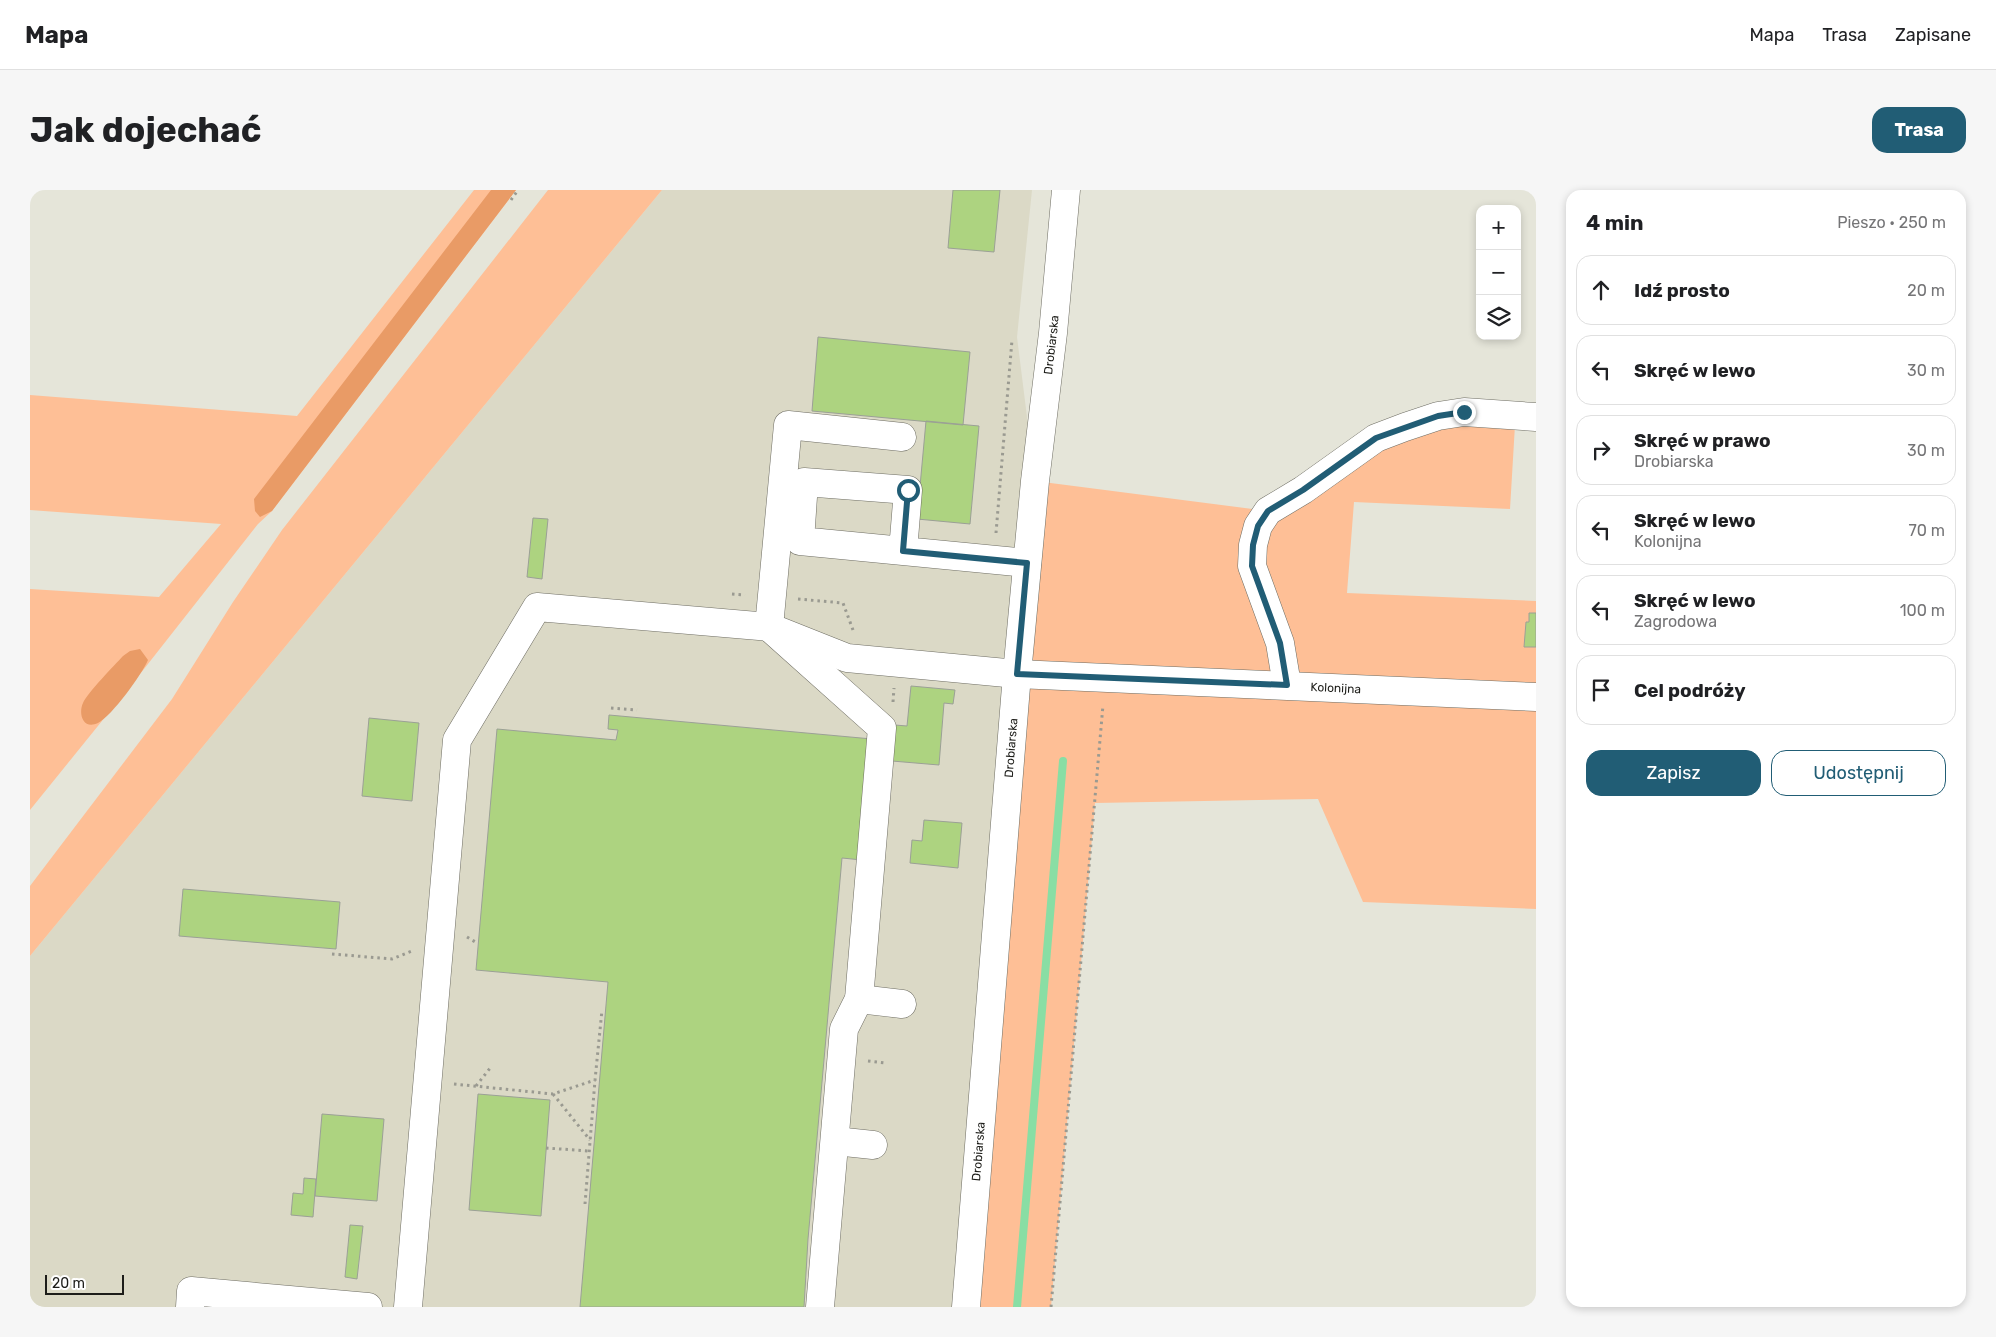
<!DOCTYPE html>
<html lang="pl">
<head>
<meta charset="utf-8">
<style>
  body { margin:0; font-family:Rubik,sans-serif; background:#f6f6f6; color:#202124 }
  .controls { position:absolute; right:15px; top:15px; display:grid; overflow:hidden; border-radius:10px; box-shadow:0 2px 8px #0003 }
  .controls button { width:45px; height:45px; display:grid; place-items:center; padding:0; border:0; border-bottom:1px solid #e0e0e0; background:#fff; color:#202124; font:25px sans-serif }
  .scale { position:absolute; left:15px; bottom:12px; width:79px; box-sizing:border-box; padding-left:5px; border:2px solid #1d1d19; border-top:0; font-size:14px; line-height:18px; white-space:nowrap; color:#1d1d19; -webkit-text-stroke:4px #fff; paint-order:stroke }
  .stop { position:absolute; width:15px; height:15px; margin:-11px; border:4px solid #215d75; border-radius:50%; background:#fff }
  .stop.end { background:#215d75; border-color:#fff; box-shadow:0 1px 5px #0008 }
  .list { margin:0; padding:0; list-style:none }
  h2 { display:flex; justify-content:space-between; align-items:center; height:65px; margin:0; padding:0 20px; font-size:21px }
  h2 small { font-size:16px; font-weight:400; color:#757577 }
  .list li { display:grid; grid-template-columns:32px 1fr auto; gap:15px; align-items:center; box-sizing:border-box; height:70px; margin:0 10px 10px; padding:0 10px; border:1px solid #e0e0e0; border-radius:15px }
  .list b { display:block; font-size:19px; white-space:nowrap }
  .list p { margin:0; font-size:16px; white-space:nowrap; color:#757577 }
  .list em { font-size:16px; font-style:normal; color:#757577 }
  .actions { display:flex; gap:10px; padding:15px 20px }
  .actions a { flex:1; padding:11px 0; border:1px solid #215d75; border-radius:15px; text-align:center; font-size:18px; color:#215d75 }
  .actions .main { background:#215d75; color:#fff }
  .icon { flex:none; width:28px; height:28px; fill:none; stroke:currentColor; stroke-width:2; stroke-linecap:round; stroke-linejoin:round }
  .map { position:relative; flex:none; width:1506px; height:1117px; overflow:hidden; border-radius:15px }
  header { display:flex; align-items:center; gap:30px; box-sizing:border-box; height:70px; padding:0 25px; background:#fff; border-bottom:1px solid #e0e0e0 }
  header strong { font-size:24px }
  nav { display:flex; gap:28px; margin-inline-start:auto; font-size:18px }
  .intro { display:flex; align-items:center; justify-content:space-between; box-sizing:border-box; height:120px; padding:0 30px }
  h1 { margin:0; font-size:35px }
  .button { padding:12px 22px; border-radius:15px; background:#215d75; color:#fff; font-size:18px; font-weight:700 }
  main { display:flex; gap:30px; padding:0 30px }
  aside { flex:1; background:#fff; border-radius:15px; box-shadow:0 2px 8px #0003 }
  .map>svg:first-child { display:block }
  .built { fill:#dbd9c6 }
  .green { fill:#febf96 }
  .forest { fill:#e99b66 }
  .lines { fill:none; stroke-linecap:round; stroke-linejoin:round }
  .stream { stroke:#89dea4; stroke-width:8 }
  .building { fill:#add380; stroke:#9ba096 }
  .minor-casing { stroke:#6e6d63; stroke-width:29 }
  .path { stroke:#9a9a91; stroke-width:3; stroke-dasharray:2.5 4; stroke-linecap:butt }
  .minor { stroke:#fff; stroke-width:28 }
  .route { stroke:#215d75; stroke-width:6 }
  .labels { text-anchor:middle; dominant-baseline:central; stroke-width:4; stroke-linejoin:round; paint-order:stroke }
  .street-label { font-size:12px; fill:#1d1d19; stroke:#fff }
</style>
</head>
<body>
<header>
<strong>Mapa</strong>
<nav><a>Mapa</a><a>Trasa</a><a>Zapisane</a></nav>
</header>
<div class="intro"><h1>Jak dojechać</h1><a class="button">Trasa</a></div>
<main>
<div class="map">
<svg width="1506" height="1117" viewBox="0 0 1506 1117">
  <rect width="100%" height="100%" fill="#e5e5d9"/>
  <path class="built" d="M632,0H1002L987,147L1005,291L936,1117H0V766Z"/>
  <path class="green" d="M444,0H486L242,321L228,334L114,479L0,620V399L129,407L191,334L0,320V205L267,226Z
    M518,0H632L0,766V696L142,509L203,412L252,340Z
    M1485,235L1480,319L1324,312L1317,403L1506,411V719L1333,712L1288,609L1065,613L1021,1117H936L1005,291L1238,321L1375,237Z"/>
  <path class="forest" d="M461,0H486L242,321L230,327L225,321L224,309Z
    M110,459L118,470C112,484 82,526 68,533C53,540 48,524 53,513C58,502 84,476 93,466L100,461Z"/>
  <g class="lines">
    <path class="stream" d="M987,1117L1033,571"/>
  </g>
  <path class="building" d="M923,0H970L964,62L918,58Z
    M788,147L940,162L933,235L782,221Z
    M896,231L949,236L940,334L887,329Z
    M503,328L518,329L512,389L497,387Z
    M1499,423H1506V457H1494L1496,432H1499Z
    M881,496L925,500L923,514L914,513L909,575L862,571L865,535L877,536Z
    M579,525L842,549L832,670L812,668L778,1049L774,1117H550L578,792L446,780L467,539L586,550L588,540L578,539Z
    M339,528L389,533L382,611L332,606Z
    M894,630L932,633L928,678L880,673L882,650L892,651Z
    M153,699L310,712L306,759L149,746Z
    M448,904L520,910L511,1026L439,1020Z
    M292,924L354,929L347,1011L285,1006Z
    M274,988L286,989L283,1027L261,1025L263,1003L273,1004Z
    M320,1035L333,1036L327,1089L315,1087Z"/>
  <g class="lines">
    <g class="minor-casing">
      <g id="minor">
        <path d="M873,361L878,300L774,292L770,351L997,373"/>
        <path d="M1257,495L1250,453L1222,376L1223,355L1228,336L1238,321L1273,300L1346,248L1375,237L1408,226L1434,222L1506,227"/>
        <path d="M829,809L872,814"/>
        <path d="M805,951L843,955"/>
        <path d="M160,1117L161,1101L338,1117"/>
        <path id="s1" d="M378,1117L427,550L507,417L739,437L817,468L987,484L1506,507"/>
        <path d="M790,1117L814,839L829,809L852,538L739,437L758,235L872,247"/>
        <path id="s2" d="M936,1117L987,484L1005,291L1023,143L1036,0"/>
      </g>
    </g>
    <path class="path" d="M481,10L488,0
      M966,343L982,150
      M702,404L715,405
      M768,409L813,413L823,440
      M863,512L864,498
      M581,518L607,520
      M437,747L447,753
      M302,764L362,769L382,761
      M838,871L855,873
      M424,894L523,904L565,890L572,820
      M446,896L461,877
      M523,904L560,950
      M516,958L559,961
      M555,1014L565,890
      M1021,1117L1073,515"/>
    <use href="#minor" class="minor"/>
  </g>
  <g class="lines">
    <path class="route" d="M878,300L873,361L997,373L987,484L1257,495L1250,453L1222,376L1223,355L1228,336L1238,321L1273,300L1346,248L1408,226L1434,222"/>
  </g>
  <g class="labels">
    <g class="street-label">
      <text stroke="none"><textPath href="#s2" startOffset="966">Drobiarska</textPath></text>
      <text stroke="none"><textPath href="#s1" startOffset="1531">Kolonijna</textPath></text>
      <text stroke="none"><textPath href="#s2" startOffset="561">Drobiarska</textPath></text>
      <text stroke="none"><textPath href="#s2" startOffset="156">Drobiarska</textPath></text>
    </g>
  </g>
</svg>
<div class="controls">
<button>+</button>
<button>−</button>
<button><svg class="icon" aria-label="layers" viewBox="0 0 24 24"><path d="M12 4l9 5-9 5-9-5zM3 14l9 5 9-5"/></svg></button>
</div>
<div class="scale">20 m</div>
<div class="stop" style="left:878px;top:300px"></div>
<div class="stop end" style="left:1434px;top:222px"></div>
</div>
<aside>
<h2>4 min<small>Pieszo · 250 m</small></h2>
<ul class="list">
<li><svg class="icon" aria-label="ahead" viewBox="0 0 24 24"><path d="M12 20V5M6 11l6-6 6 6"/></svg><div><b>Idź prosto</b></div><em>20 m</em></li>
<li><svg class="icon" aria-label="left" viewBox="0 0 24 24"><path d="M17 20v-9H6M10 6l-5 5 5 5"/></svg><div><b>Skręć w lewo</b></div><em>30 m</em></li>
<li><svg class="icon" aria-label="right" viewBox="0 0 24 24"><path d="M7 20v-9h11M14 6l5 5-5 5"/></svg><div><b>Skręć w prawo</b><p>Drobiarska</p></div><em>30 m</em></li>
<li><svg class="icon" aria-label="left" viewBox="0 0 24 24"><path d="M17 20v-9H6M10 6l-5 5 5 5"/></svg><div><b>Skręć w lewo</b><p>Kolonijna</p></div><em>70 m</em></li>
<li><svg class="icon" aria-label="left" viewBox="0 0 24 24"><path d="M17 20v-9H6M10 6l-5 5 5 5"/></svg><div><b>Skręć w lewo</b><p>Zagrodowa</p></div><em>100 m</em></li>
<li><svg class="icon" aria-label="arrive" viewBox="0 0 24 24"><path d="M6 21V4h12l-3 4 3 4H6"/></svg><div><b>Cel podróży</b></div></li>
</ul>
<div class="actions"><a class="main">Zapisz</a><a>Udostępnij</a></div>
</aside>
</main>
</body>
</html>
